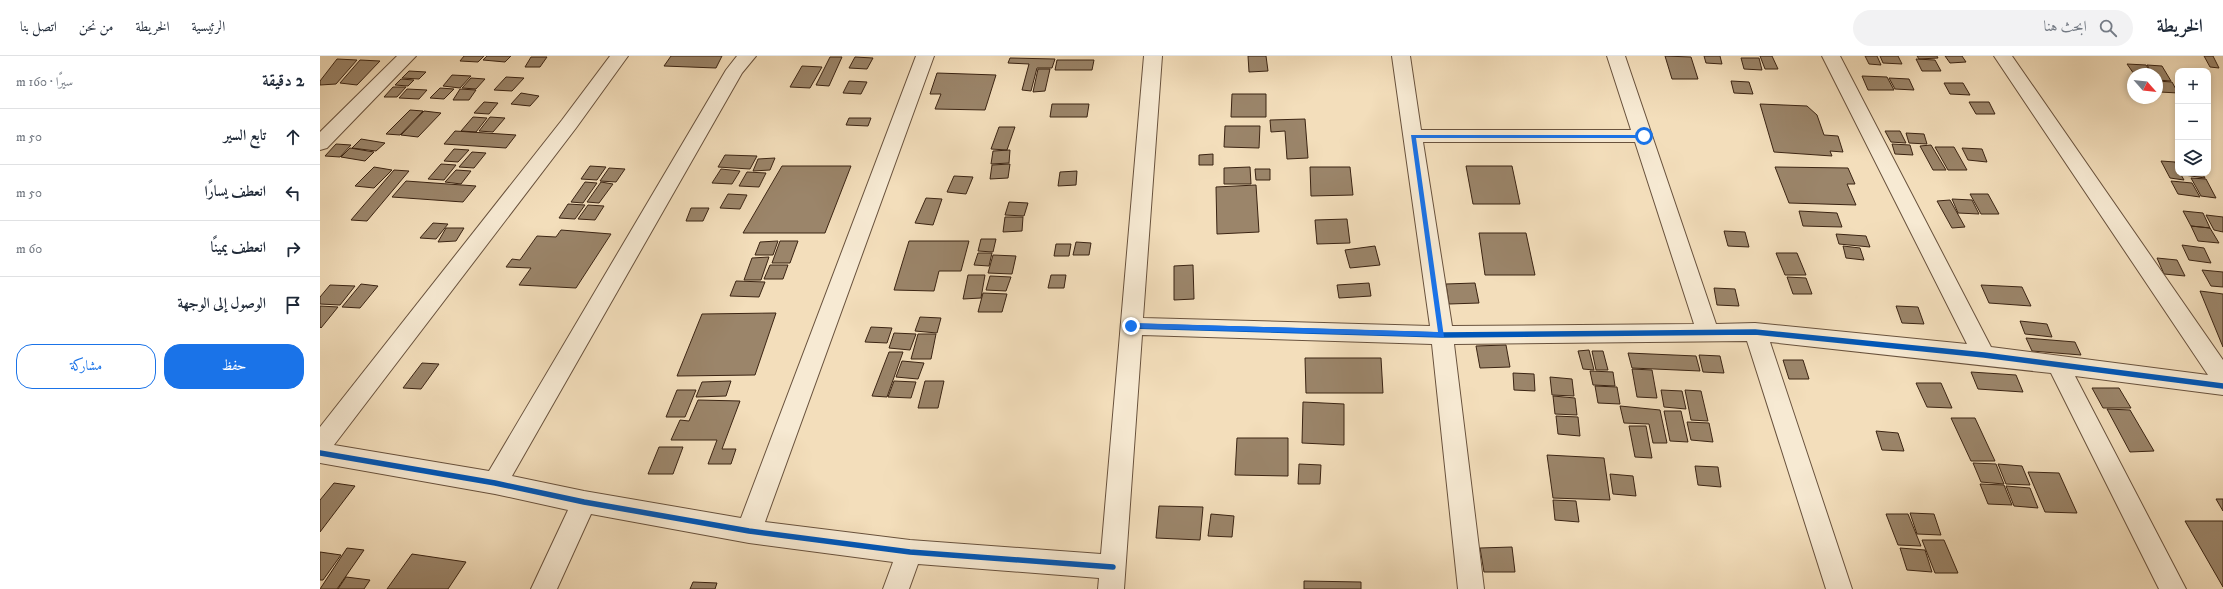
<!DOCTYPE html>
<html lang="ar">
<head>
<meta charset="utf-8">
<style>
  body { margin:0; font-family:"IM FELL DW Pica",Amiri,serif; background:#f2f2f3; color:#1f2937; direction:rtl }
  .controls { position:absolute; right:12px; top:12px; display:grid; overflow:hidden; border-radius:8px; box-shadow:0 2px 6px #0003 }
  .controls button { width:36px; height:36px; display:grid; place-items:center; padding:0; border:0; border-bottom:1px solid #e0e1e3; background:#fff; color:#1f2937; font:20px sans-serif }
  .compass { position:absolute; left:1807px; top:12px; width:36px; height:36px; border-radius:50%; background:#fff; box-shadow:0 2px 6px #0003; rotate:117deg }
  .stop { position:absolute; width:12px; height:12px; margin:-9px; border:3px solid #1a73e8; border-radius:50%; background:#fff }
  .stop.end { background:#1a73e8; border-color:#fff; box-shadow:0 1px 4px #0008 }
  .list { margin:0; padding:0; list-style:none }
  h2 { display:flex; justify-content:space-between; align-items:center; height:52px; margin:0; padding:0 16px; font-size:17px }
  h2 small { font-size:13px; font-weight:400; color:#747a83 }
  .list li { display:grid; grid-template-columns:26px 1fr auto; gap:12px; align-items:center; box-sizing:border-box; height:56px; padding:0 16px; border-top:1px solid #e0e1e3 }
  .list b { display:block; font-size:15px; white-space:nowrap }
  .list em { font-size:13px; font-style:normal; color:#747a83 }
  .actions { display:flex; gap:8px; padding:12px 16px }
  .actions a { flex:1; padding:9px 0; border:1px solid #1a73e8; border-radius:16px; text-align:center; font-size:14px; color:#1a73e8 }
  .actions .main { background:#1a73e8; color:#fff }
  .icon { flex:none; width:22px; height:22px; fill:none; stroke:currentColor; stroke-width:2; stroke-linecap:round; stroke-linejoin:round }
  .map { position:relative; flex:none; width:1903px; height:533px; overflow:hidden; direction:ltr }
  header { display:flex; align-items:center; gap:24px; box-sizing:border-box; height:56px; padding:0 20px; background:#fff; border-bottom:1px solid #e0e1e3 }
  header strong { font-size:19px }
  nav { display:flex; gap:22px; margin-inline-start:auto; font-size:14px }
  .search { width:280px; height:36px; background:#f2f2f3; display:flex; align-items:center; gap:10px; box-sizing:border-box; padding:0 14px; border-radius:22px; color:#747a83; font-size:15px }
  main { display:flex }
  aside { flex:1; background:#fff }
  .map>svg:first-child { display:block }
  .building { fill:#9b856a; stroke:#3b2413 }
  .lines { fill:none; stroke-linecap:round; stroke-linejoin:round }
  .street-casing { stroke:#69523d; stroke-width:2 }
  .street { fill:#f7ead3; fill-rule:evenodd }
  .cycleway-casing { stroke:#f7ead3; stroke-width:8 }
  .cycleway { stroke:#0057b8; stroke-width:5.5 }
  .route { fill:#1a73e8 }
</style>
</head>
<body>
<header>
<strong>الخريطة</strong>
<div class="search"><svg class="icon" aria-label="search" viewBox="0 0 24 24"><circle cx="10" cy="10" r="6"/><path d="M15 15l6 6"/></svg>ابحث هنا</div>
<nav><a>الرئيسية</a><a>الخريطة</a><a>من نحن</a><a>اتصل بنا</a></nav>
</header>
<main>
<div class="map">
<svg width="1903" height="533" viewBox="0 0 1903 533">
  <rect width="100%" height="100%" fill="#f3debb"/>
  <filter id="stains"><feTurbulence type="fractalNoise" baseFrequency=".005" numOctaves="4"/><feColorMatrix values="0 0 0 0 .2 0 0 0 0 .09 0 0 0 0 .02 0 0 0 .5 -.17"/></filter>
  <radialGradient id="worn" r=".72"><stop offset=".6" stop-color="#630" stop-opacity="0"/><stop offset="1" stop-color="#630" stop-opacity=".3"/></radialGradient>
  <path class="building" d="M144,0H164L158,6L140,5Z
    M167,0H191L185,6L163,4Z
    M351,0H402L396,12L344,10Z
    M928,0H946L948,15L929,16Z
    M1345,0L1371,1L1378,23H1352Z
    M1384,0H1400L1402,8L1386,7Z
    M1440,0H1452L1458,13H1445Z
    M1545,0H1557L1561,9L1549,8Z
    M1560,0H1578L1582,8L1563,7Z
    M1597,0H1617L1618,2L1599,3Z
    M1625,0H1642L1646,6L1630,7Z
    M1884,0H1893L1899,12L1890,11Z
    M211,1H227L220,11H205Z
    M510,1H522L509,30L496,29Z
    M535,1L553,2L547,13L529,12Z
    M690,2L735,3L732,12H717L711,35L702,34L709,8L688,7Z
    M1421,2H1439L1442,14L1424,13Z
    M17,3L37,4L16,28L0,29V25Z
    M1596,3L1615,4L1621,15H1602Z
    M40,4L60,5L37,29L20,27Z
    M737,4H774L772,14H735Z
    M1807,8L1826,9L1832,18H1814Z
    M1827,9L1842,10L1851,25L1837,24V18H1833Z
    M482,10L502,11L490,32L470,31Z
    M718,13H730L725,35L713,36Z
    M89,15L106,16L99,23L82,22Z
    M617,17L676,19L665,54L615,53L621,38H610Z
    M132,19L151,20L140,32L123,30Z
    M1542,20L1567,21L1574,34H1548Z
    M186,21L204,22L192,35L174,34Z
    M151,22L165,23L156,33L142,32Z
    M1569,22L1589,23L1594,34L1575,33Z
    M81,23L94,24L88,30L75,29Z
    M529,25L547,26L541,38L523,37Z
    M1411,25L1429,26L1433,38L1414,37Z
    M1837,25L1852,26L1858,37L1840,36L1837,31Z
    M1624,27H1643L1650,39L1630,38Z
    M73,31H86L77,41H64Z
    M120,32L134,33L124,43L110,42Z
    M87,33L107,34L99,43L79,42Z
    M140,33L156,34L149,44H133Z
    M201,37L219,40L210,50L191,48Z
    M912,38H946V61H911Z
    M164,46L178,47L169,58L154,57Z
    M1649,46H1669L1675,58H1656Z
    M732,48H769L767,61H730Z
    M1440,48L1487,50L1497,59L1504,79L1518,80L1523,96L1510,95L1512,100L1454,96Z
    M90,54L103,55L80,79L66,78Z
    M104,55L121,57L98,81L81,79Z
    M153,61L167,62L156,76L141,75Z
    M170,61L185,62L173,76L159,75Z
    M529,62H551L548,70L526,69Z
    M985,63L988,102L967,103L965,75L951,76L950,64Z
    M905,70H940L939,92L904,91Z
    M679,71H695L687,94L671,93Z
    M135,75L196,79L186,92L124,88Z
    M1565,75H1580L1586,87L1571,86Z
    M1586,77L1604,78L1607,88L1589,87Z
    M41,83L65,87L56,95L32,92Z
    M16,88L31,89L20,101L5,100Z
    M1572,88L1590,89L1593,99L1575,98Z
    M1611,89L1626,114H1613L1600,90Z
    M1615,91H1634L1647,114H1628Z
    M30,92L54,96L45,105L21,101Z
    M1642,92L1662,93L1667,106L1648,104Z
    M134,93L149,94L138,106L124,105Z
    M690,94L689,107L671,108L673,95Z
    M152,96L166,97L154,112L139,111Z
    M893,98V109H879V99Z
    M405,99L437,100L430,113L398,111Z
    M455,102L450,114L433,115L438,103Z
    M1841,105L1855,106L1858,117H1860L1864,124L1850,122Z
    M121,108L136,109L124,124L108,123Z
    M690,108L688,122L670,123L672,109Z
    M270,110L286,111L277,124L261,123Z
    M462,110H531L505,177H423Z
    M1146,110H1192L1200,148H1153Z
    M54,111L72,114L54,132L35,130Z
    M930,111L931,128H904V112Z
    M990,111H1030L1033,139L991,140Z
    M1455,111L1528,112L1535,128H1527L1536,149L1469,147Z
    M289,112L305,113L296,126L280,125Z
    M401,113L420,115L412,128L392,127Z
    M935,113H950V124H936Z
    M74,114L89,115L47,165L31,164Z
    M136,114L151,115L141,128L125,126Z
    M757,115L756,129L738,130L740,116Z
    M427,116L446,117L439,131L419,130Z
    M1862,117H1882L1885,122L1864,119Z
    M634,120L653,121L646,138L627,136Z
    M1871,122L1886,123L1896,142L1881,140Z
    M86,125L156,130L143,146L72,141Z
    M1851,125L1872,127L1880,141L1858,138Z
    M265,126L277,127L263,147L251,146Z
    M281,126L293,128L279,147L267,146Z
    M936,129L939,176L897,178L896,131Z
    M408,138L427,139L420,153L400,152Z
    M1650,138H1668L1679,158H1661Z
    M606,142L622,143L613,169L595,167Z
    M1632,143L1652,144L1659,158L1638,157Z
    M1630,144L1645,171L1632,172L1617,145Z
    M689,146L708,147L704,160L685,159Z
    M248,148L265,149L255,163L239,162Z
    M268,149L284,150L275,164L258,163Z
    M371,152H389L383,165H366Z
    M1479,155L1517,157L1522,171L1483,170Z
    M1863,155L1883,157L1890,172L1871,170Z
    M1886,159L1903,161V176L1894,174Z
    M685,161H703L702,175L683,176Z
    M1027,163L1030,187L997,188L995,164Z
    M113,167L128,168L116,183L100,182Z
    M1871,170L1890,172L1899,187L1878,185Z
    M126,172H144L136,185L118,186Z
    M241,174L291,178L256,232L199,229L211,212L186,211L192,203L200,204L217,180L236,181Z
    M1404,175L1425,176L1429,191L1408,190Z
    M1159,177H1206L1215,219H1165Z
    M1516,178L1546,180L1550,191L1519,188Z
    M661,183H676L673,196L658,195Z
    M458,185L453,199H435L440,186Z
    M460,185H478L470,207H452Z
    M589,185H649L641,215H619L614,235L574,234Z
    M756,186L771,187L769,199H753Z
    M736,188H751L749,200H734Z
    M1862,189L1884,192L1891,207L1869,204Z
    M1055,190L1060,209L1030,212L1025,194Z
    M1523,190L1540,192L1544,204L1526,202Z
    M658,197H672L669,210L654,209Z
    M1456,197H1477L1486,219H1465Z
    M673,199L696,200L692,218L668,217Z
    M449,201L441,224H424L432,202Z
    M1837,202L1857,204L1865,220L1844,218Z
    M450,209H468L463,223H444Z
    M873,209L874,243L854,244V210Z
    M1882,214L1903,216V231L1891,230Z
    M648,219H665L661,242L643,243Z
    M731,219H746L744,232H728Z
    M670,220L691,221L686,235L666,234Z
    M1467,221L1486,222L1492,238H1473Z
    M416,225L445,226L439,241L410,240Z
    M1049,227L1051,240L1019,242L1017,229Z
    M1155,227L1159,247L1129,248L1126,228Z
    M41,228L58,230L40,252L22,251Z
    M10,229L35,230L20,249L0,248V241Z
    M1661,229L1702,231L1711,250L1669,247Z
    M1394,232L1415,233L1419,250L1397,249Z
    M1880,235L1903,238V291Z
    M663,237L687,238L682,256H658Z
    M0,250L18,251L1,272L0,271Z
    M1576,250L1598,251L1604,268L1582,267Z
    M456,257L435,319L357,320L382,258Z
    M600,261L621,262L617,277L595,275Z
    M1700,265L1727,268L1732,281L1705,278Z
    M551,271L572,272L567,287L545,286Z
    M574,277L596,278L590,294L569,292Z
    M598,278H616L611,303H591Z
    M1706,282L1755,286L1761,299L1712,295Z
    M1186,289L1190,311L1160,312L1156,290Z
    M1269,294L1274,314L1263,313L1258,295Z
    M1272,295H1283L1288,314H1276Z
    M569,296H583L567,341L552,340Z
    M1308,297L1376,300L1380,315L1312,312Z
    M1379,299L1400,300L1404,317L1383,316Z
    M985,302H1061L1063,337H986Z
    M1463,304H1483L1489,323H1469Z
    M582,305L604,307L598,323L576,321Z
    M102,307L119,308L101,333L83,332Z
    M1312,313L1332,314L1337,342L1317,341Z
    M1270,315L1293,316L1295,330L1273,329Z
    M1651,316L1696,319L1703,336L1658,333Z
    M1193,317L1214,318L1215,335L1194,334Z
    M1230,321L1252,323L1254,340L1232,339Z
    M411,325L406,340L376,341L382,326Z
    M574,325L596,326L591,342L568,341Z
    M605,325H624L618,352H598Z
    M1596,327H1621L1632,352L1607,351Z
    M1275,330L1297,331L1300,348L1278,347Z
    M1772,332H1799L1811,352H1783Z
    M357,334H376L365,361H346Z
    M1341,334L1362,335L1366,353L1344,351Z
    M1365,334L1381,335L1388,365L1371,364Z
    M1233,340L1255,342L1257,359L1235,358Z
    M378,344L420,345L402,393H416L411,408H388L397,384H351L360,364L369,365Z
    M983,346L1024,348V389L982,387Z
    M1300,350L1340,354L1347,387H1333L1329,368L1304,367Z
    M1787,353L1810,354L1834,395L1810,396Z
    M1344,355H1361L1368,386L1350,385Z
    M1236,360L1258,361L1260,380L1238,378Z
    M1631,362H1655L1675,405H1651Z
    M1367,366L1389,367L1393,386L1371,384Z
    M1309,370H1326L1332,402L1315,401Z
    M1556,375L1578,377L1584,395L1562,394Z
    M917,382H968V420L915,419Z
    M339,391H363L353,418H328Z
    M1227,399L1284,402L1290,444L1233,442Z
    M1653,407L1676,408L1684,428L1661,426Z
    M979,408L1001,409L1000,428H978Z
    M1678,408L1702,410L1710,429L1686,428Z
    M1375,410L1398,411L1401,431L1378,429Z
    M1708,416L1739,417L1757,457L1725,456Z
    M1290,418L1313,420L1316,440L1293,438Z
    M14,427L35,430L0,476V444Z
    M1660,428L1684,429L1692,449L1668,448Z
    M1686,430L1710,432L1718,452L1694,450Z
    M1896,443H1903V455Z
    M1233,444L1256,445L1259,466L1235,464Z
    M839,450L883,451L880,484L836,482Z
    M1590,457L1614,458L1621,479L1597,478Z
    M891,458L914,460L912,481L888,480Z
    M1566,458H1588L1601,490L1578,489Z
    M1865,465H1903V531Z
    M1602,484H1624L1638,517H1615Z
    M1192,491L1195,516H1164L1160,492Z
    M27,492L44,494L17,533H0Z
    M1580,492L1605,494L1612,516L1587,514Z
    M0,496L21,499L3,524H0Z
    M92,498L146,506L128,533H67Z
    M26,521L50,524L44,533H18Z
    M984,525L1041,526V533H984Z
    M373,526L397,527L395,533H370Z"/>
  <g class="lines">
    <g class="street-casing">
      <path id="street" d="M77,0H96L7,92L0,94V76Z
        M290,0H308L256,72L14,389L169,415L406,14L417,0H436L422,17L192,420L264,435L421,462L596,0H614L445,466L590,484L781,498L824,0H842L823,262L1110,270L1072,0H1090L1101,74H1311L1287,0H1305L1396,268L1435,267L1647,288L1502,0H1520L1671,291L1888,319L1674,0H1692L1903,304V339L1755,320L1866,533H1839L1731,317L1450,286L1532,533H1506L1427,285L1134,288L1164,533H1138L1112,288L822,279L804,533H778L779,522L598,508L589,533H563L573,506L429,487L271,458L237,533H211L248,454L175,438L0,407V371L242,64ZM1103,86H1315L1374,268L1132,270Z"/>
    </g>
    <use href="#street" class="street"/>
    <g class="cycleway-casing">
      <path id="cycleway" d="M811,270L1122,279L1435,276L1664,299L1903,330
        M0,397L175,427L264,446L429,475L590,496L793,511"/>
    </g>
    <use href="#cycleway" class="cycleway"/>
  </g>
  <path class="route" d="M1091,79H1324L1327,80L1324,82H1096L1124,281L808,272V268L811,267L1118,276Z"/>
  <rect width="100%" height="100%" filter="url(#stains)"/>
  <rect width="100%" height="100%" fill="url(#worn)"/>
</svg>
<div class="controls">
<button>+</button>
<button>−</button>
<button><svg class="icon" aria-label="layers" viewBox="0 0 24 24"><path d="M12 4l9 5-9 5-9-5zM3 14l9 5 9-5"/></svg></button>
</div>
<svg class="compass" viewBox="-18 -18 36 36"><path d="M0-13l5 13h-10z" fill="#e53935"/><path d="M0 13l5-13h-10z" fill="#747a83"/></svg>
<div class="stop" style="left:1324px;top:80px"></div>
<div class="stop end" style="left:811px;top:270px"></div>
</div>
<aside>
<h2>2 دقيقة<small>سيرًا · 160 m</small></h2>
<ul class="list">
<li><svg class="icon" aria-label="ahead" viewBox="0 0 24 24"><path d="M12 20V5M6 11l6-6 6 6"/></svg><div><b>تابع السير</b></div><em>50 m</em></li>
<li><svg class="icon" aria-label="left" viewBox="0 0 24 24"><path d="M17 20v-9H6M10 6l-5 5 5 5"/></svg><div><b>انعطف يسارًا</b></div><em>50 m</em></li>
<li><svg class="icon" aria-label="right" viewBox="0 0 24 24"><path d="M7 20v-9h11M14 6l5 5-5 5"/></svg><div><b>انعطف يمينًا</b></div><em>60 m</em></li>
<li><svg class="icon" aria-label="arrive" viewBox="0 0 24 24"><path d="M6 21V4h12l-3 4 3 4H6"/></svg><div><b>الوصول إلى الوجهة</b></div></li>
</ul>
<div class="actions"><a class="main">حفظ</a><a>مشاركة</a></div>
</aside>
</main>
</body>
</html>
